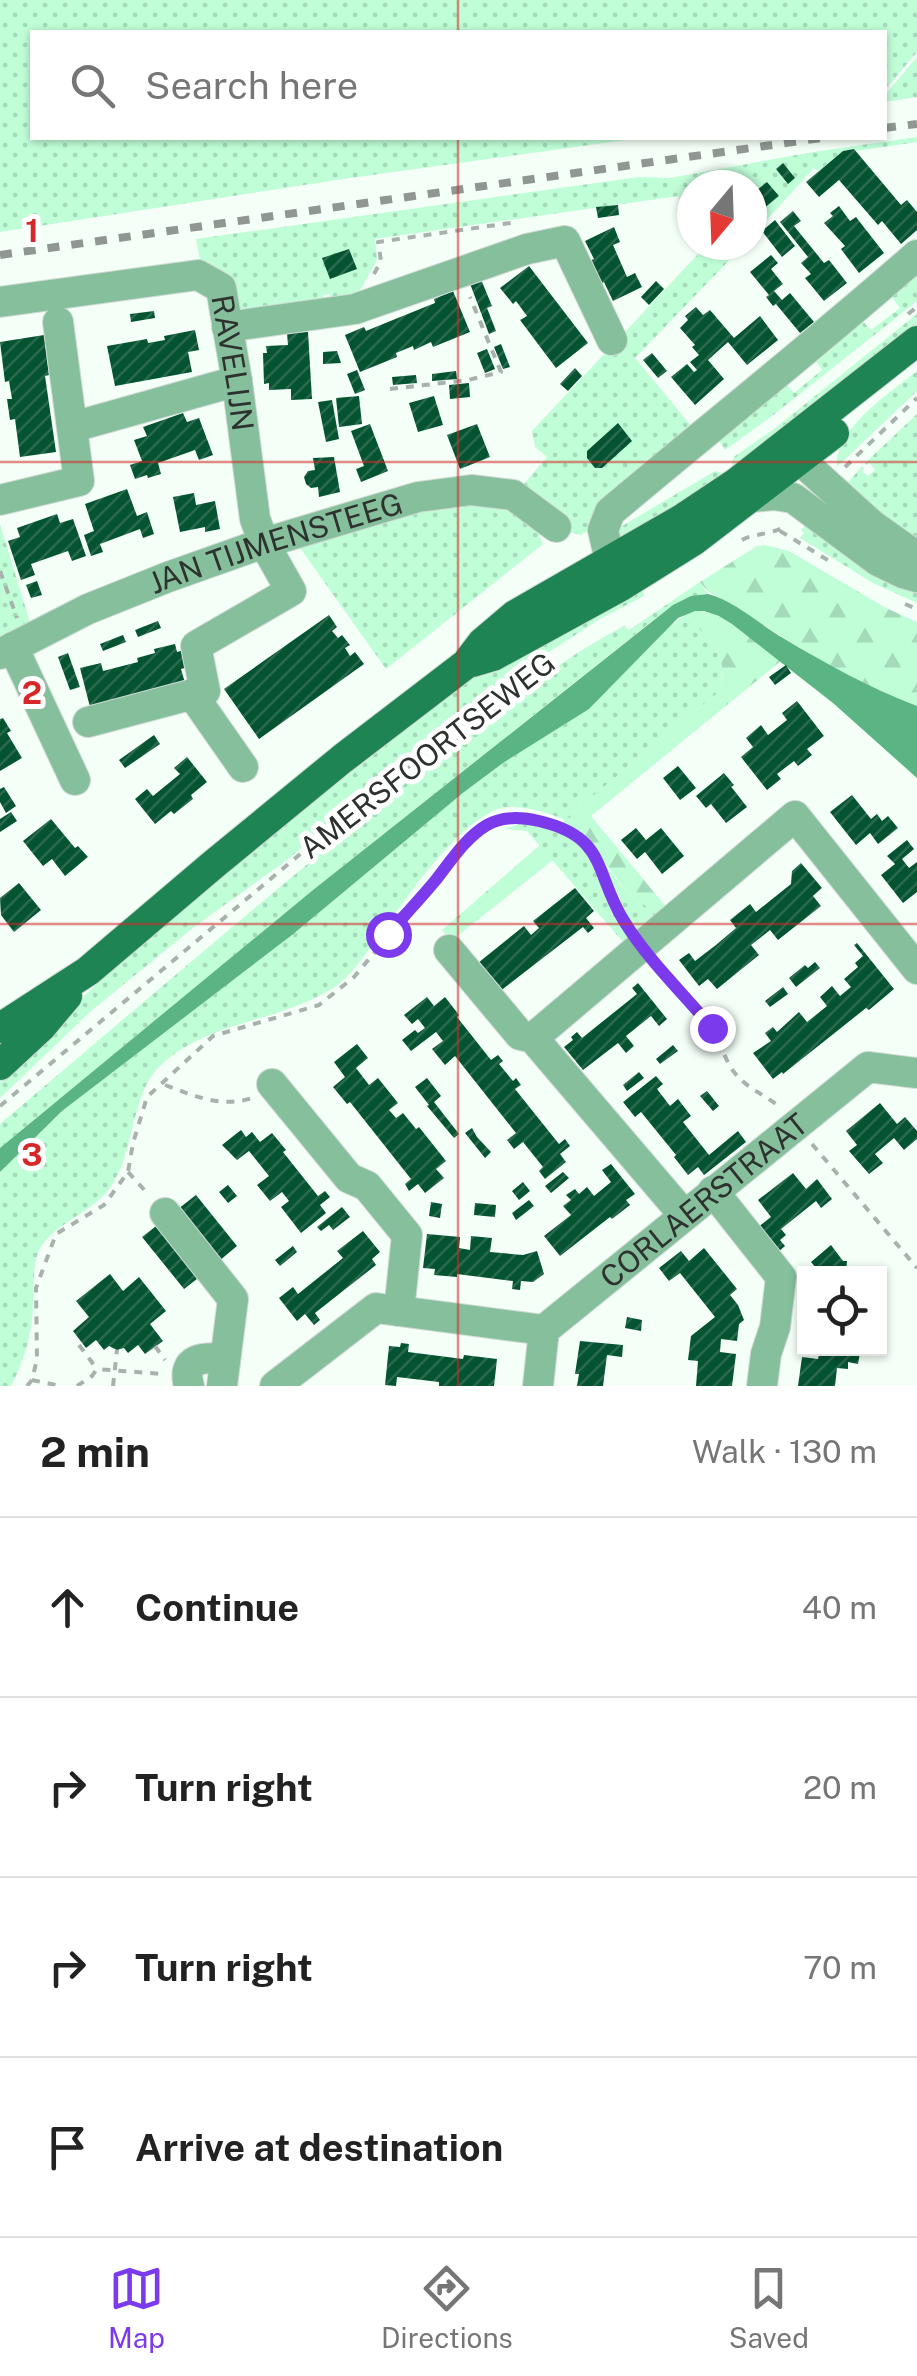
<!DOCTYPE html>
<html lang="en">
<head>
<meta charset="utf-8">
<style>
  body { margin:0; font-family:"Public Sans",sans-serif; background:#f6f6f6; color:#222 }
  .controls { position:absolute; right:30px; bottom:30px; display:grid; overflow:hidden; border-radius:0px; box-shadow:0 2px 8px #0004 }
  .controls button { width:90px; height:90px; display:grid; place-items:center; padding:0; border:0; border-bottom:2px solid #e0e0e0; background:#fff; color:#222; font:50px sans-serif }
  .compass { position:absolute; left:677px; top:170px; width:90px; height:90px; border-radius:50%; background:#fff; box-shadow:0 2px 8px #0004; rotate:199deg }
  .stop { position:absolute; width:30px; height:30px; margin:-22px; border:8px solid #7c3aed; border-radius:50%; background:#fff }
  .stop.end { background:#7c3aed; border-color:#fff; box-shadow:0 2px 10px #0008 }
  .list { margin:0; padding:0; list-style:none }
  h2 { display:flex; justify-content:space-between; align-items:center; height:130px; margin:0; padding:0 40px; font-size:42px }
  h2 small { font-size:32px; font-weight:400; color:#767676 }
  .list li { display:grid; grid-template-columns:65px 1fr auto; gap:30px; align-items:center; box-sizing:border-box; height:180px; padding:0 40px; border-top:2px solid #e0e0e0 }
  .list b { display:block; font-size:38px; white-space:nowrap }
  .list em { font-size:32px; font-style:normal; color:#767676 }
  .icon { flex:none; width:55px; height:55px; fill:none; stroke:currentColor; stroke-width:2; stroke-linecap:round; stroke-linejoin:round }
  .map { position:relative; flex:none; width:917px; height:1386px; overflow:hidden }
  .search { position:absolute; background:#fff; box-shadow:0 2px 8px #0004; left:30px; right:30px; top:30px; height:110px; display:flex; align-items:center; gap:25px; box-sizing:border-box; padding:0 35px; border-radius:0px; color:#767676; font-size:38px }
  .sheet { height:850px; background:#fff }
  nav { display:flex; justify-content:space-around; align-items:center; box-sizing:border-box; height:140px; border-top:2px solid #e0e0e0; background:#fff; font-size:28px; color:#767676 }
  nav a { display:grid; justify-items:center; gap:5px }
  nav .on { color:#7c3aed }
  .map>svg:first-child { display:block }
  .grass { fill:url(#grass-dots) }
  .forest { fill:url(#forest-firs) }
  .water { fill:#5bb483 }
  .building { fill:url(#building-hatch) }
  .lines { fill:none; stroke-linecap:round; stroke-linejoin:round }
  .minor-casing { stroke:#d0dad4; stroke-width:32 }
  .major-casing { stroke:#d0dad4; stroke-width:32 }
  .path { stroke:#a9b1ac; stroke-width:4; stroke-dasharray:8 8; stroke-linecap:butt }
  .minor { stroke:#85bf9c; stroke-width:30 }
  .major { stroke:#1e8454; stroke-width:30 }
  .rail { stroke:#909792; stroke-width:8; stroke-dasharray:12 12; stroke-linecap:butt }
  .route { stroke:#7c3aed; stroke-width:12 }
  .grid { fill:none; stroke:#d62828; stroke-width:2.5; stroke-opacity:0.55 }
  .labels { text-anchor:middle; dominant-baseline:central; stroke-width:10; stroke-linejoin:round; paint-order:stroke }
  .street-label { font-size:30px; fill:#2e322f; stroke:#fff }
  .grid-label { font-size:32px; text-anchor:middle; font-weight:bold; fill:#d62828; stroke:#fff; stroke-width:10; stroke-linejoin:round; paint-order:stroke }
</style>
</head>
<body>
<div class="map">
<svg width="917" height="1386" viewBox="0 0 917 1386">
  <defs>
    <pattern id="grass-dots" width="8" height="8" patternUnits="userSpaceOnUse" patternTransform="scale(2.5)"><rect width="8" height="8" fill="#bffed7"/><path d="M2 2h.1M6 6h.1" fill="none" stroke="#a4dab9" stroke-width="1.8" stroke-linecap="round"/></pattern>
    <pattern id="forest-firs" width="22" height="20" patternUnits="userSpaceOnUse" patternTransform="scale(2.5)"><rect width="22" height="20" fill="#bffed7"/><path d="M5 1l3.5 6h-7zM16 11l3.5 6h-7z" fill="#a4dab9"/></pattern>
    <pattern id="building-hatch" width="6" height="6" patternUnits="userSpaceOnUse" patternTransform="scale(2.5)"><rect width="6" height="6" fill="#045331"/><path d="M-1 1l2-2M0 6l6-6M5 7l2-2" fill="none" stroke="#2a694e"/></pattern>
  </defs>
  <rect width="100%" height="100%" fill="#f4fff8"/>
  <path class="grass" d="M0,0H917V52L885,90L884,32H32V138H640L343,179L0,232Z
    M917,57V97L885,102V95Z
    M917,137V142L856,151L854,149L843,151L818,171L814,168L752,236V185H692V228L678,196L375,239L377,260L355,299L332,302L330,294L323,295L324,303L236,318L201,266L196,239L639,177L670,178L813,152Z
    M699,245H744L635,358L693,428L596,508L589,530L581,535L570,532L518,491L547,457L535,447L532,431L701,251Z
    M917,272V301L772,416L725,450L715,434L782,380L794,393L822,370L812,355L860,318L871,330L900,308L890,294Z
    M917,314V334L737,474C732,467 730,462 735,456L774,429Z
    M917,371V391L837,467C834,429 890,393 917,371Z
    M917,414V540L885,518L846,485L862,466L864,468L862,471L868,476L875,470L870,463L867,465L865,463Z
    M715,471L722,473L727,480L623,538L617,529Z
    M438,503L502,507L537,531L543,544L386,669L298,545Z
    M811,520L917,586V603L873,583L800,538L804,533L801,530Z
    M0,524L32,629L0,647Z
    M700,582L708,594C674,598 650,624 623,644L313,890L0,1148V1124C124,1019 247,913 373,810C454,744 532,675 624,626L629,630Z
    M643,591L644,596L600,619L507,679L287,860L194,927L91,1011L0,1098V1082L81,999L189,898L484,669L601,607Z
    M686,614C709,641 730,653 720,691L564,820C549,812 514,803 498,809C452,826 401,907 371,947C361,960 349,977 336,986C282,1023 204,1020 157,1069C131,1097 134,1155 110,1188C92,1213 48,1226 38,1253C32,1270 34,1289 33,1306C32,1335 24,1361 11,1386H0V1172L62,1111L292,935L464,792L503,763L589,709L665,630Z
    M524,822L564,833L583,845L594,859L612,905L631,937L624,943L527,831L505,829Z
    M605,865L626,892L659,915L639,931L628,917Z"/>
  <path class="forest" d="M765,545L789,551L886,608L917,622V706C849,681 791,643 731,604C716,594 711,597 700,582L757,546Z
    M695,611C725,610 758,643 782,660L591,816L667,908L659,915L626,892L588,839L563,824L564,820L720,691C730,653 709,641 686,614Z
    M540,845L553,860L451,941L442,930Z"/>
  <path class="water" d="M708,594C735,601 759,624 783,638C828,665 868,687 917,706V778L833,703L732,624L719,616L704,611H695L678,618L589,709L503,763L464,792L292,935L62,1111L0,1172V1148L313,890L673,605L691,596Z"/>
  <path class="building" d="M854,149L901,205L907,200L917,212V230L901,244L882,221L878,225L839,180L819,197L806,182L843,151Z
    M783,163L795,178L788,184L776,169Z
    M767,182L779,196L752,218V194Z
    M618,205L619,215L598,218L596,207Z
    M839,206L850,221L856,217L884,253L859,273L841,249L845,246L824,223L833,216L830,213Z
    M793,211L801,221L794,226L824,263L829,260L847,283L824,301L805,278L811,274L801,263L808,257L780,222Z
    M775,220L795,246L782,257L762,231Z
    M614,227L620,242L613,245L627,277L635,273L642,287L613,301L604,282L600,284L590,261L594,259L585,241Z
    M349,249L357,269L330,279L322,258Z
    M771,255L778,263L771,269L783,284L774,291L782,300L790,293L814,322L800,333L776,304L773,306L766,297L769,295L750,272Z
    M529,266L588,343L556,368L520,320L527,316L516,301L513,304L500,288Z
    M480,277L492,306L487,308L496,331L489,334L469,281Z
    M656,281L664,289L649,305L641,297Z
    M453,291L470,332L433,347L431,342L414,350L413,346L396,353L397,357L360,372L345,335L364,327L366,331L383,324L435,303L434,299Z
    M696,307L703,315L710,310L734,338L760,316L778,340L747,365L728,342L708,360L724,379L695,405L671,377L687,364L694,372L697,370L690,362L699,355L692,347L695,345L680,328L688,320L685,316Z
    M154,311L155,318L131,322L130,314Z
    M195,330L199,350L188,352L192,372L115,386L107,346L147,339L148,343L165,340L164,336Z
    M308,332L312,399L291,400V389L269,390V383L264,384L263,353H267L266,346L288,345L287,333Z
    M44,335L49,375L45,376L56,452L20,457L15,419L10,420L7,399H12L9,381L5,382L0,342Z
    M501,344L510,367L503,369L494,347Z
    M487,349L495,369L485,373L477,353Z
    M337,351L341,363L323,364V352Z
    M652,353L667,371L658,378L643,360Z
    M575,368L582,376L568,391L560,384Z
    M357,370L365,390L355,394L347,374Z
    M456,371L457,379L432,381V374Z
    M416,375L417,383L393,385L392,377Z
    M469,383L470,397L450,399L449,385Z
    M359,396L362,424L339,427L336,398Z
    M434,396L443,425L418,432L409,403Z
    M332,400L339,439L326,442L318,402Z
    M183,413L187,422L199,418L213,455L199,460L195,450L158,463L161,474L148,478L147,475L135,479L130,465L142,461L134,440L147,436L143,427Z
    M618,423L632,441L602,468H595L587,458V451Z
    M370,424L388,471L361,482L356,469L364,466L351,431Z
    M477,424L490,457L460,469L447,435Z
    M334,457L340,492L319,497L318,487L311,488L306,484L304,477L308,471L315,470L313,458Z
    M127,489L137,516L147,512L154,534L143,538L140,529L100,544L103,552L91,556L84,535L94,531L85,504Z
    M194,493L196,505L215,501L220,529L205,532V527L180,532L173,497Z
    M57,514L60,523L73,519L86,556L72,561L68,551L31,564L35,575L21,580L8,541L20,537L17,528Z
    M37,581L42,595L31,598L26,585Z
    M329,615L337,627L332,631L338,638L342,635L350,645L345,648L350,656L355,652L364,664L259,739L224,689Z
    M158,621L161,628L138,637L135,630Z
    M123,635L126,642L103,651L100,644Z
    M175,644L177,652L184,650L188,667L181,669L185,683L90,707L80,668L101,663L103,671L138,662L137,658L155,653L154,649Z
    M68,653L80,687L70,690L58,657Z
    M786,665L791,673L775,685L769,677Z
    M797,701L824,736L807,749L812,755L798,766L794,761L777,774L781,779L767,790L741,757L753,747L746,738L761,725L768,735L787,720L782,713Z
    M3,718L11,731L7,733L22,758L0,771V719Z
    M154,735L160,744L125,768L119,760Z
    M187,757L207,782L191,795L193,799L184,806L174,814L171,811L155,824L135,799L147,789L153,796L180,774L174,768Z
    M678,766L696,788L680,800L663,778Z
    M724,773L734,785L731,787L733,789L747,807L726,823L711,804L706,808L696,796Z
    M4,787L16,806L6,813L0,802V789Z
    M852,795L871,819L877,814L882,821L888,816L898,828L878,844L870,833L856,845L830,812Z
    M11,812L17,821L0,832V819Z
    M51,819L75,848L78,846L88,857L65,876L52,859L43,866L23,841Z
    M636,828L646,840L661,828L684,856L662,874L645,852L637,859L621,840Z
    M907,840L914,849L902,859L909,868L917,862V892L903,903L881,875L895,864L887,856Z
    M801,863L822,888L813,896L821,906L778,940L770,930L760,938L751,945L759,955L717,989L708,979L699,986L679,960L689,953L695,961L716,945L736,928L730,920L750,904L756,912L791,884L792,871Z
    M19,883L41,910L14,932L1,915L0,898Z
    M575,888L594,911L586,918L594,928L588,933L583,927L495,995L473,967L524,926L531,935L539,928L533,921Z
    M857,943L894,989L869,1010L866,1008L783,1074L782,1072L773,1079L753,1053L771,1041L765,1033L773,1027L777,1032L799,1012L807,1022L827,1006L820,997L832,986L840,996L851,987L844,979L858,967L855,963L863,956L854,945Z
    M815,962L820,968L796,987L789,978L805,965L808,968Z
    M638,983L667,1019L659,1026L651,1016L626,1036L634,1046L626,1053L618,1043L583,1070L564,1047L573,1040L571,1037L577,1032L582,1038L637,994L632,988Z
    M783,987L788,994L770,1007L765,1001Z
    M427,997L434,1006L445,997L459,1015L457,1017L491,1060L498,1055L503,1061L499,1064L513,1081L516,1078L521,1085L515,1089L559,1144L565,1139L570,1146L560,1154L566,1162L545,1179L539,1171L543,1167L523,1142L514,1149L507,1140L516,1133L455,1056L445,1065L432,1049L443,1041L436,1032L411,1051L402,1040L415,1030L418,1033L425,1028L418,1019L412,1024L404,1015Z
    M357,1044L368,1058L356,1068L369,1085L378,1078L398,1103L389,1110L396,1118L403,1113L416,1129L419,1127L446,1161L436,1169L444,1178L425,1193L418,1184L409,1191L405,1184L411,1179L350,1102L347,1104L333,1087L345,1077L334,1062Z
    M673,1045L678,1051L660,1064L656,1059Z
    M639,1072L644,1078L627,1091L623,1085Z
    M656,1076L663,1084L657,1089L670,1106L678,1099L691,1116L683,1122L709,1155L738,1131L746,1142L704,1175L698,1167L688,1175L674,1157L676,1155L641,1112L635,1117L623,1102Z
    M427,1078L441,1096L434,1102L459,1134L454,1138L427,1106L429,1105L415,1087Z
    M707,1091L719,1106L713,1111L700,1096Z
    M880,1103L897,1124L905,1117L917,1131V1139L904,1150L894,1138L875,1154L883,1163L869,1174L849,1151L857,1145L846,1131Z
    M472,1128L477,1137L491,1152L485,1158L465,1133Z
    M241,1130L246,1137L252,1132L260,1142L272,1133L286,1150L283,1152L318,1196L325,1191L330,1197L320,1205L326,1213L301,1233L281,1207L289,1201L282,1192L270,1201L257,1185L269,1176L249,1151L237,1160L222,1145Z
    M611,1164L635,1194L626,1200L630,1205L612,1219L610,1217L560,1256L544,1236L571,1215L563,1206L571,1200L566,1195L575,1189L579,1194L587,1187L594,1196L611,1182L602,1170Z
    M563,1172L569,1178L551,1193L545,1186Z
    M793,1173L806,1189L817,1179L832,1199L821,1208L816,1201L781,1229L786,1235L780,1240L785,1246L778,1252L758,1227L771,1217L758,1200Z
    M523,1182L530,1191L519,1200L512,1191Z
    M228,1185L237,1196L228,1203L219,1192Z
    M196,1195L237,1246L219,1261L178,1209Z
    M529,1200L534,1206L516,1220L512,1213Z
    M431,1202L442,1204L440,1218L429,1216Z
    M475,1203L496,1205L495,1217L474,1215Z
    M342,1207L350,1217L333,1230L329,1225L321,1231L317,1227Z
    M160,1223L202,1275L184,1289L142,1237Z
    M363,1231L380,1252L372,1259L376,1265L315,1313L320,1320L314,1325L305,1314L297,1321L279,1298L293,1287L298,1294L343,1258L337,1251Z
    M427,1234L460,1237L459,1248L470,1250L471,1236L492,1238L490,1252L523,1255L537,1251L544,1274L533,1282L521,1281L520,1290L512,1289L513,1281L457,1274V1277L434,1275L435,1269L423,1268Z
    M831,1245L843,1261H847L846,1273L821,1274L811,1262Z
    M293,1246L297,1252L280,1266L275,1260Z
    M704,1248L737,1289L730,1295L738,1305L744,1320L739,1324L737,1341L721,1339L720,1352L736,1354L732,1386H696L698,1361L688,1360L691,1336L715,1317L680,1273L669,1281L659,1268L681,1251L689,1261Z
    M110,1274L123,1291L139,1277L166,1311L150,1324L163,1341L145,1354L138,1345L128,1353L124,1348L117,1350L109,1346L104,1350L96,1340L86,1348L73,1331L89,1317L76,1301Z
    M627,1317L642,1320L641,1331L625,1328Z
    M580,1341L623,1345L622,1357L607,1355L603,1386H577L579,1374H575Z
    M401,1343L409,1344L408,1352L463,1359L464,1355L497,1359L494,1386H439V1382L397,1377L396,1386L385,1385L389,1346L400,1347Z
    M820,1348L860,1353L858,1364L848,1362V1369L837,1368L835,1386H798L802,1357L818,1359Z"/>
  <g class="lines">
    <g class="minor-casing">
      <g id="minor">
        <path id="s1" d="M0,302L198,275L221,288L237,381L255,519L264,543L291,591L196,646L205,691L88,722"/>
        <path d="M227,327L355,309L527,249L565,241L612,340"/>
        <path d="M73,427L237,381"/>
        <path d="M775,456L800,460L872,525L917,557"/>
        <path d="M753,497L774,495L793,498L878,561L903,573L917,577"/>
        <path d="M0,500L79,481L58,322"/>
        <path d="M618,580L610,560L603,530L610,512C712,426 817,343 917,255"/>
        <path d="M13,647L75,780"/>
        <path id="s2" d="M0,654L88,609L168,577L264,543L418,497L471,490L513,495L556,527"/>
        <path d="M192,694L243,767"/>
        <path d="M449,950L520,1035L533,1038L684,1215"/>
        <path d="M533,1038L795,816L917,969"/>
        <path d="M272,1084L349,1178L367,1186L407,1235L399,1311"/>
        <path d="M713,1191L781,1277L775,1327L766,1354L762,1386"/>
        <path d="M165,1213L233,1299L222,1386"/>
        <path d="M189,1386C181,1357 204,1357 225,1359"/>
        <path d="M275,1386L376,1308L544,1330"/>
        <path id="s3" d="M538,1386L544,1330L868,1067L917,1073"/>
      </g>
    </g>
    <g class="major-casing">
      <path id="major" d="M473,662L493,656L621,586L693,541L834,433
        M0,1028L88,971L214,864L342,759L466,664L482,643L515,615L682,519L736,483L917,341
        M0,1065L41,1027L67,996"/>
    </g>
    <path class="path" d="M374,274L381,261L378,242L517,222
      M908,314L917,307
      M390,389L468,380L501,372L470,297
      M845,467L917,398
      M780,531L831,562
      M742,540C754,533 777,534 784,526
      M0,571L17,618
      M905,604L917,609
      M659,965L712,1028C721,1042 724,1059 734,1072C746,1088 765,1095 780,1107
      M165,1085C195,1096 220,1108 252,1098
      M0,1106L305,850L533,667
      M812,1144L917,1268
      M128,1172L148,1194
      M79,1345L97,1369
      M155,1346L165,1360
      M32,1380L61,1386
      M27,1386L32,1380L37,1359L36,1288L56,1234L104,1205L128,1172L133,1143L147,1097L213,1036L319,1005L354,977L474,834C483,828 491,822 502,819C536,811 583,830 599,861C609,882 614,906 628,926
      M77,1386L92,1376L97,1369L162,1374
      M113,1386L117,1350"/>
    <use href="#minor" class="minor"/>
    <use href="#major" class="major"/>
    <path class="rail" d="M884,128L917,124
      M0,255L821,138"/>
  </g>
  <g class="lines">
    <path class="route" d="M388,934C404,916 420,899 435,881C450,862 465,838 487,825C503,816 522,817 539,821C608,837 594,873 624,921C648,960 683,993 712,1028"/>
  </g>
  <path class="grid" d="M458,0V32M458,138V1386M0,462H917M0,924H917"/>
  <g class="labels">
    <g class="street-label">
      <text stroke="none"><textPath href="#s1" startOffset="302">RAVELIJN</textPath></text>
      <text stroke="none"><textPath href="#s2" startOffset="298">JAN TIJMENSTEEG</textPath></text>
      <text transform="translate(427 755) rotate(-38)">AMERSFOORTSEWEG</text>
      <text stroke="none"><textPath href="#s3" startOffset="262">CORLAERSTRAAT</textPath></text>
    </g>
  </g>
  <g class="grid-label">
    <text x="32" y="242">1</text>
    <text x="32" y="704">2</text>
    <text x="32" y="1166">3</text>
  </g>
</svg>
<div class="controls">
<button><svg class="icon" aria-label="locate" viewBox="0 0 24 24"><circle cx="12" cy="12" r="6"/><path d="M12 2v4M12 18v4M2 12h4M18 12h4"/></svg></button>
</div>
<svg class="compass" viewBox="-18 -18 36 36"><path d="M0-13l5 13h-10z" fill="#e53935"/><path d="M0 13l5-13h-10z" fill="#767676"/></svg>
<div class="stop" style="left:388px;top:934px"></div>
<div class="stop end" style="left:712px;top:1028px"></div>
<div class="search"><svg class="icon" aria-label="search" viewBox="0 0 24 24"><circle cx="10" cy="10" r="6"/><path d="M15 15l6 6"/></svg>Search here</div>
</div>
<section class="sheet">
<h2>2 min<small>Walk · 130 m</small></h2>
<ul class="list">
<li><svg class="icon" aria-label="ahead" viewBox="0 0 24 24"><path d="M12 20V5M6 11l6-6 6 6"/></svg><div><b>Continue</b></div><em>40 m</em></li>
<li><svg class="icon" aria-label="right" viewBox="0 0 24 24"><path d="M7 20v-9h11M14 6l5 5-5 5"/></svg><div><b>Turn right</b></div><em>20 m</em></li>
<li><svg class="icon" aria-label="right" viewBox="0 0 24 24"><path d="M7 20v-9h11M14 6l5 5-5 5"/></svg><div><b>Turn right</b></div><em>70 m</em></li>
<li><svg class="icon" aria-label="arrive" viewBox="0 0 24 24"><path d="M6 21V4h12l-3 4 3 4H6"/></svg><div><b>Arrive at destination</b></div></li>
</ul>
</section>
<nav>
<a class="on"><svg class="icon" aria-label="map" viewBox="0 0 24 24"><path d="M3 6l6-2 6 2 6-2v14l-6 2-6-2-6 2zM9 4v14M15 6v14"/></svg>Map</a>
<a><svg class="icon" aria-label="directions" viewBox="0 0 24 24"><path d="M12 3l9 9-9 9-9-9zM9 14v-3h6M13 9l2 2-2 2"/></svg>Directions</a>
<a><svg class="icon" aria-label="saved" viewBox="0 0 24 24"><path d="M7 4h10v16l-5-4-5 4z"/></svg>Saved</a>
</nav>
</body>
</html>
